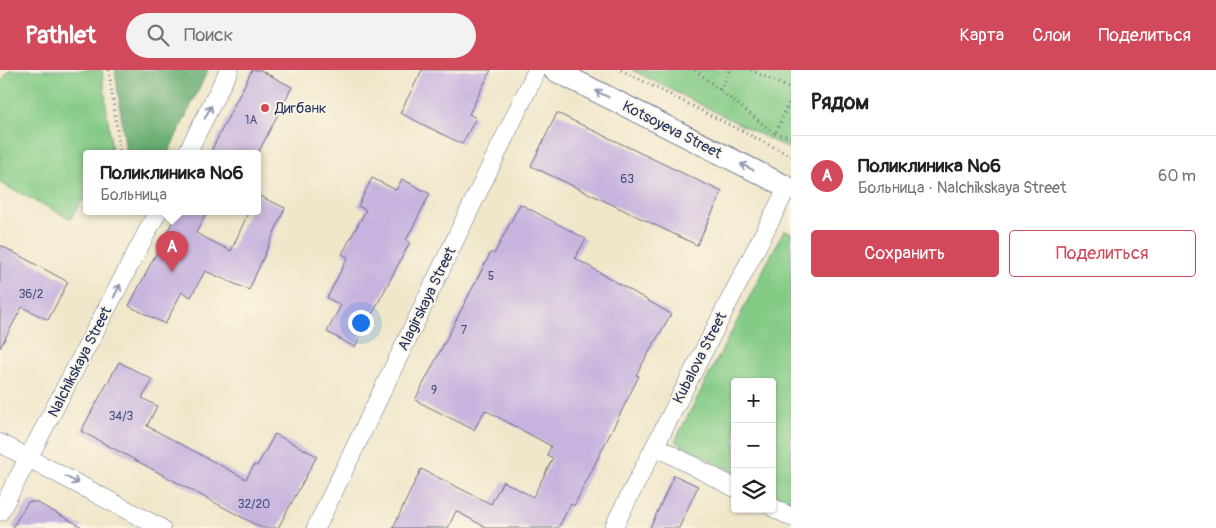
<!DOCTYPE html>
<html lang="ru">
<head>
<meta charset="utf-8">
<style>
  body { margin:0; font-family:Pangolin,sans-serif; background:#f2f2f2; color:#202124 }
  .controls { position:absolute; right:15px; bottom:15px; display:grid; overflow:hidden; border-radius:5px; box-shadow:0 1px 4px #0004 }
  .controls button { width:45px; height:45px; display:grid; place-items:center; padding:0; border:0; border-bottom:1px solid #e0e0e0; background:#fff; color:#202124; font:25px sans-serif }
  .you { position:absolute; left:360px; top:252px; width:18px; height:18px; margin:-12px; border:4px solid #fff; border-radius:50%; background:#1a73e8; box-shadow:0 0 0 8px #1a73e833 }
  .badge { display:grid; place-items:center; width:32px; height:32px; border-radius:50%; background:#d1495b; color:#fff; font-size:16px; font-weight:700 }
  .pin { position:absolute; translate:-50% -41px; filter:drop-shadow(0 1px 2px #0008) }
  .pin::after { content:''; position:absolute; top:26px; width:18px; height:15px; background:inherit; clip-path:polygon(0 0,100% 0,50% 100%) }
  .popup { position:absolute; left:83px; top:80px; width:178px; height:65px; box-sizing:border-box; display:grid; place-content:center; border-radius:5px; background:#fff; filter:drop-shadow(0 1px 4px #0005); font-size:16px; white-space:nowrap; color:#757577 }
  .popup b { font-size:19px; color:#202124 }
  .popup::after { content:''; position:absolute; left:50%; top:100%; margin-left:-10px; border:10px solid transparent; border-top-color:#fff }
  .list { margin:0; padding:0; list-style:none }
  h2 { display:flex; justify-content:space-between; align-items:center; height:65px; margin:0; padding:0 20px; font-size:21px }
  h2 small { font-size:16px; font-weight:400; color:#757577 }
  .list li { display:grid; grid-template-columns:32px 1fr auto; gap:15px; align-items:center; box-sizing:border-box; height:80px; padding:0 20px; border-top:1px solid #e0e0e0 }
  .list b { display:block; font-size:19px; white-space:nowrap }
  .list p { margin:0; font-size:16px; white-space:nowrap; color:#757577 }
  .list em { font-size:16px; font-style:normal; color:#757577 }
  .actions { display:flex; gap:10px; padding:15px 20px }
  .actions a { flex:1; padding:11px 0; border:1px solid #d1495b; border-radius:5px; text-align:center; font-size:18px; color:#d1495b }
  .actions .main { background:#d1495b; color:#fff }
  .icon { flex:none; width:28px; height:28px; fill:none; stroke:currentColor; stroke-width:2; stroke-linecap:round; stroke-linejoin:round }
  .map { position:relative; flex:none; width:791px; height:458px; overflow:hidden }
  header { display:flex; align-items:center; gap:30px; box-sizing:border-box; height:70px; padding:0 25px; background:#d1495b; color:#fff }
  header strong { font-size:24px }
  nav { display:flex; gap:28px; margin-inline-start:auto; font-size:18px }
  .search { width:350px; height:45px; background:#f2f2f2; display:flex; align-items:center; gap:12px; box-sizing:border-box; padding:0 18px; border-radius:28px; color:#757577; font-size:19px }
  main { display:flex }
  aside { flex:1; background:#fff }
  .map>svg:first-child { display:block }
  .green { fill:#84cb86; stroke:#507d72 }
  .forest { fill:#6baf73; stroke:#436f68 }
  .building { fill:#c6b3de }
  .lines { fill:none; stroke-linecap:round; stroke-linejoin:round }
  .minor-casing { stroke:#666f84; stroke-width:19 }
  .tertiary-casing { stroke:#666f84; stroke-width:23 }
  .path { stroke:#666f84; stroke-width:3; stroke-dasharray:1 4; stroke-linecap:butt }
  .minor { stroke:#fff; stroke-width:18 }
  .tertiary { stroke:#fff; stroke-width:21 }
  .oneway { stroke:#8d97ae }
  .poi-dot { fill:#d1495b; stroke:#fcf5e5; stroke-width:2 }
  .labels { text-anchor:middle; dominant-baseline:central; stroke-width:4; stroke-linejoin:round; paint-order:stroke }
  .number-label { font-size:12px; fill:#46507e }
  .poi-label { font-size:15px; fill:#1b2f5e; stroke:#fcf5e5; text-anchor:start }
  .street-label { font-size:15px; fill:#1b2f5e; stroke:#fcf5e5 }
</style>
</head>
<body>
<header>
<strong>Pathlet</strong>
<div class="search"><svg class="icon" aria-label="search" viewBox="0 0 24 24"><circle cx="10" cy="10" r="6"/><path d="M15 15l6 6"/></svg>Поиск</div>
<nav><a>Карта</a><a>Слои</a><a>Поделиться</a></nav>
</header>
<main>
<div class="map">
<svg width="791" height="458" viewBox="0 0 791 458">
  <rect width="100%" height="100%" fill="#fcf5e5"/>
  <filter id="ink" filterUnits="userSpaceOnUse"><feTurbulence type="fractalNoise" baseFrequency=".02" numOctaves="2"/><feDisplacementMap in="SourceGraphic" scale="10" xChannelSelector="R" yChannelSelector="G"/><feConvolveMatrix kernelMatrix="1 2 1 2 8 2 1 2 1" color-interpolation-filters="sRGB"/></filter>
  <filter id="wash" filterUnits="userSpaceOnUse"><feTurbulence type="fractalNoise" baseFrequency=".0096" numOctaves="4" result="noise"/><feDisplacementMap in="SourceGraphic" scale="20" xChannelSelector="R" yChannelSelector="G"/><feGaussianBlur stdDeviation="1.12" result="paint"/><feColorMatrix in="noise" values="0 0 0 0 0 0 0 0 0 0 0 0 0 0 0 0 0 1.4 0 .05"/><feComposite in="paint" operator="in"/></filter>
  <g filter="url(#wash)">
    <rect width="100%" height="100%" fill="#f0e7ca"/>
    <path class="green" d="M9,0H102L112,83H87V132L82,130L71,149L0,113V14Z
      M632,0H791V80Z
      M784,160L791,163V432L772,422V312H735V403L675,371Z"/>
    <path class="forest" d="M115,0H208L168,83H126Z"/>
    <g id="blocks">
      <path class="building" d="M252,0H260L292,17L258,83H210Z
        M422,0H491L469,44L476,48L462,74L400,43Z
        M557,43L722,122L697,175L531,96Z
        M372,108L396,120L402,109L430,124L406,170L410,172L355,277L327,262L341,235L327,228L348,187L342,184L366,140L358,136Z
        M257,125L285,138L249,220L205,201L191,227L182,222L165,254L129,236L178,141H207L196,163L231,181L249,141H257Z
        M520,134L586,169L575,188L671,244L636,305L639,306L574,436L571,434L558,458H487L456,441L448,458H393L421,399L491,434L503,411L533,427L553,388L547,385L551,376L485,340L474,360L415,330L491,182L494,184Z
        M0,175L68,212L48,250L22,237L0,278Z
        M119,292L153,310L142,328L157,336L147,356L246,409L254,395L257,396L275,364L317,386L278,458H262L81,361Z
        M674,405L698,416L679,458H650Z
        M28,432H36L84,458H12Z"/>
    </g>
  </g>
  <g filter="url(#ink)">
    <use href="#blocks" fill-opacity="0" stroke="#666f84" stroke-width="1"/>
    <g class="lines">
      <g class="minor-casing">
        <path id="minor" d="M187,83L229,0
          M0,373L161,458
          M655,376L735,418
          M772,437L791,447
          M0,442L158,141
          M316,458L537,0
          M613,458L787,118"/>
      </g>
      <g class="tertiary-casing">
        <path id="tertiary" d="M554,0L791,119"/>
      </g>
      <path class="path" d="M109,0L120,83
        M621,0L791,86
        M695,0L775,64L791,28
        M751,0L791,19
        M720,20L730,0
        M775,64L791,67"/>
      <use href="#minor" class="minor"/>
      <use href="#tertiary" class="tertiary"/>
    </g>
    <defs><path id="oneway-shaft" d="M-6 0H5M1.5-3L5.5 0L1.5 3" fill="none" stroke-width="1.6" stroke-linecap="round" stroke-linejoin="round" transform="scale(1.25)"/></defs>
    <g class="oneway">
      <use href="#oneway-shaft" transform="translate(602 24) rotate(-153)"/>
      <use href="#oneway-shaft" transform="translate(208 42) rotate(-63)"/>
      <use href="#oneway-shaft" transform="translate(747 97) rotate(-153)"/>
      <use href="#oneway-shaft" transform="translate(117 221) rotate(-63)"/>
      <use href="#oneway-shaft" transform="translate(72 410) rotate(28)"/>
    </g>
  </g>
  <circle class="poi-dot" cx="265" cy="38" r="5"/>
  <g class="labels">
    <g class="number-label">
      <text x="251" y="50">1А</text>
      <text x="627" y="109">63</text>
      <text x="491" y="206">5</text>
      <text x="31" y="224">36/2</text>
      <text x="464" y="260">7</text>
      <text x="434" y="320">9</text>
      <text x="121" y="346">34/3</text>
      <text x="254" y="434">32/20</text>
    </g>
    <g class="poi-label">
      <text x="275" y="38">Дигбанк</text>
    </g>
    <g class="street-label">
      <text transform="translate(672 60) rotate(27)">Kotsoyeva Street</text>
      <text transform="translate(427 229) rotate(-64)">Alagirskaya Street</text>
      <text transform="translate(700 288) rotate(-63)">Kubalova Street</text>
      <text transform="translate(80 292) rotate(-63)">Nalchikskaya Street</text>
    </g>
  </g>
</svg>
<div class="controls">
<button>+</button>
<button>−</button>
<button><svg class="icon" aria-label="layers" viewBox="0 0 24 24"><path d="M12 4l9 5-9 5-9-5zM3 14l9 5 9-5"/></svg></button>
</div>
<div class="you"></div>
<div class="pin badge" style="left:172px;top:202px">A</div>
<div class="popup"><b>Поликлиника №6</b>Больница</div>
</div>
<aside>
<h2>Рядом<small></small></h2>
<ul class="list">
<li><span class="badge">A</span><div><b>Поликлиника №6</b><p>Больница · Nalchikskaya Street</p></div><em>60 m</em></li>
</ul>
<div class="actions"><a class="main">Сохранить</a><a>Поделиться</a></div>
</aside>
</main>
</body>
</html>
